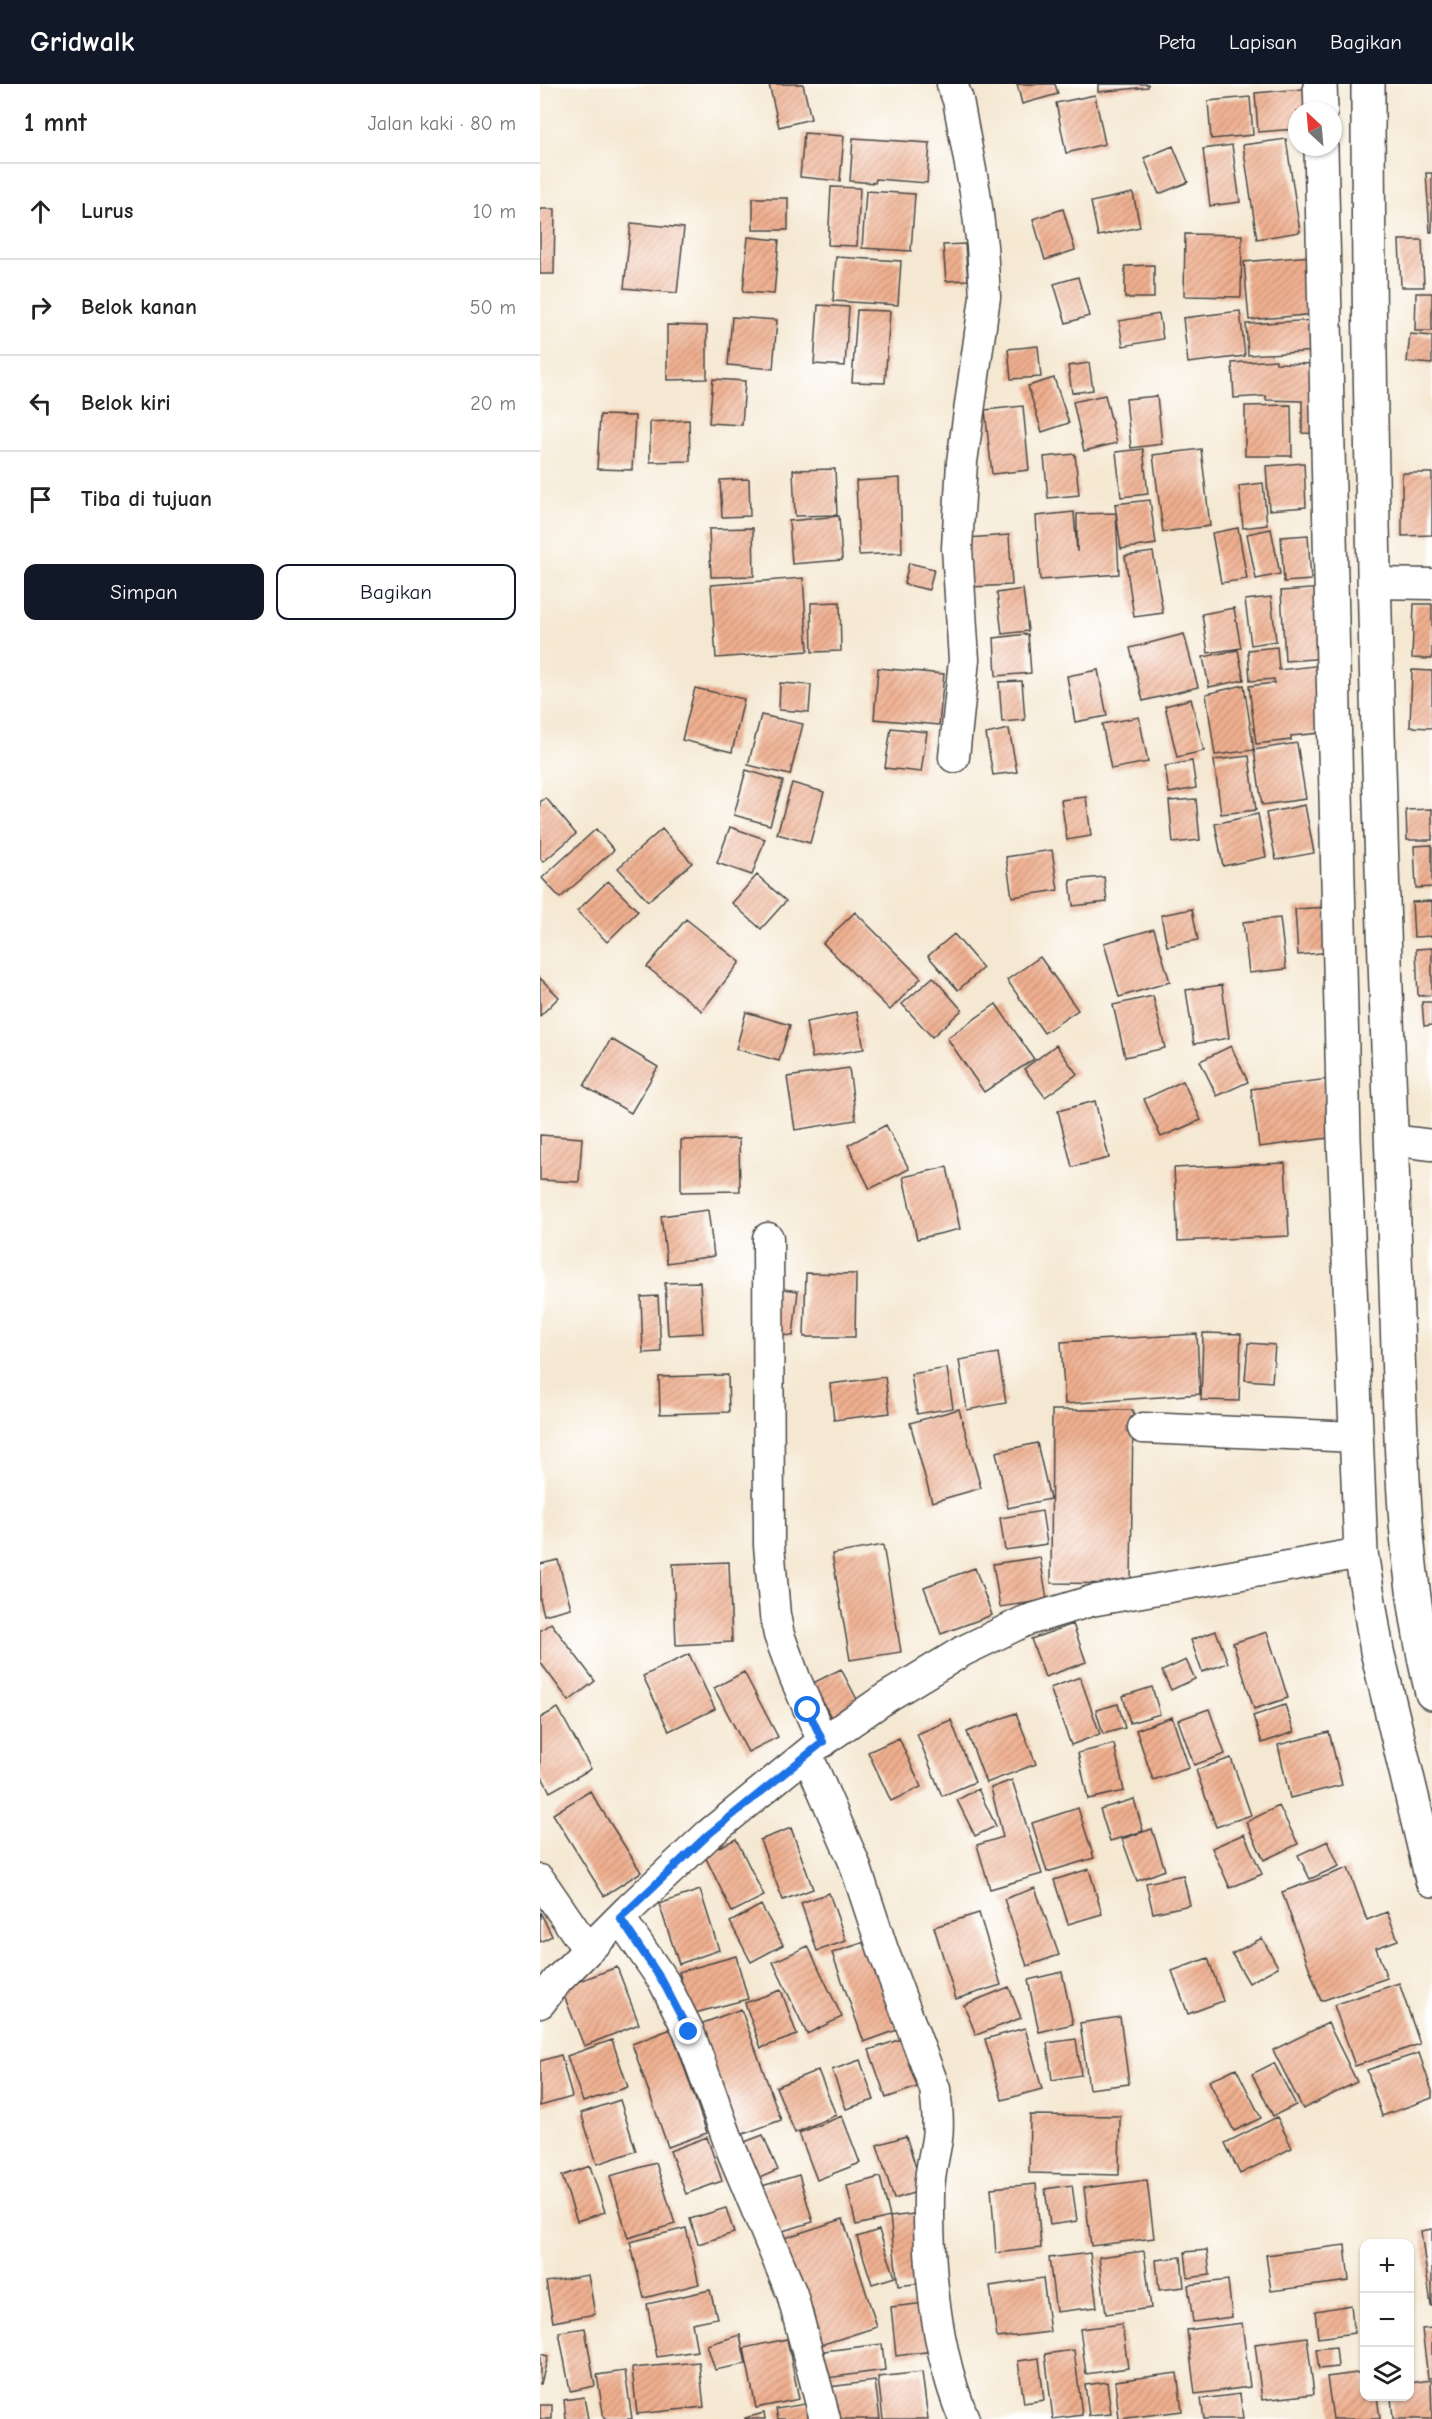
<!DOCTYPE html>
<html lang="id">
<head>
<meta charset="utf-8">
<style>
  body { margin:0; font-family:"Comic Neue",sans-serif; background:#f6f6f6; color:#222 }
  .controls { position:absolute; right:18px; bottom:18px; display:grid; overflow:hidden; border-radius:12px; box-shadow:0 2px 4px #0004 }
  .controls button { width:54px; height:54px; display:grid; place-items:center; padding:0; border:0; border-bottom:2px solid #e0e0e0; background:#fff; color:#222; font:30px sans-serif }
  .compass { position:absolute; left:748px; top:18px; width:54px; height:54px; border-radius:50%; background:#fff; box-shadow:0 2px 4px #0004; rotate:334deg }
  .stop { position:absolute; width:18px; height:18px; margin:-14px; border:4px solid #1a73e8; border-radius:50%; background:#fff }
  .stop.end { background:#1a73e8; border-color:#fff; box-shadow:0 2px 6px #0008 }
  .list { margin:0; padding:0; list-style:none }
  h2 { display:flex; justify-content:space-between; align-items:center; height:78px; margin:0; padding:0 24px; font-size:26px }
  h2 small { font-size:20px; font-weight:400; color:#767676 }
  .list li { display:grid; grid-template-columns:39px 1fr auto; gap:18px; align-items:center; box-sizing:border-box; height:96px; padding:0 24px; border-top:2px solid #e0e0e0 }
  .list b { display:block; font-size:22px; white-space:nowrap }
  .list em { font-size:20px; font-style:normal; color:#767676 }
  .actions { display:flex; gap:12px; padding:18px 24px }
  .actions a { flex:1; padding:14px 0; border:2px solid #111827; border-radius:12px; text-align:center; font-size:21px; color:#111827 }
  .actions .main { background:#111827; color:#fff }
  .icon { flex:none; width:33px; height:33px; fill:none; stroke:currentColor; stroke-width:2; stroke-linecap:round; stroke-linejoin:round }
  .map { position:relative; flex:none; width:892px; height:2335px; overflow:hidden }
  header { display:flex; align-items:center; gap:36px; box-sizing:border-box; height:84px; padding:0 30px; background:#111827; color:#fff }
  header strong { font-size:28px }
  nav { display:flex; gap:33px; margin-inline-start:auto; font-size:21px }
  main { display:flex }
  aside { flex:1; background:#fff }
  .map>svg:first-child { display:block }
  .building { fill:url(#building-hatch) }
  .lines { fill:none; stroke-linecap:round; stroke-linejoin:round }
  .street-casing { stroke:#494744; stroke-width:33 }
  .highway-casing { stroke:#494744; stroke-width:36 }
  .street { stroke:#fff; stroke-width:30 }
  .highway { stroke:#fff; stroke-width:33 }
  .route { stroke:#1a73e8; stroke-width:8 }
</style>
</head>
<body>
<header>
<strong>Gridwalk</strong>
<nav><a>Peta</a><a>Lapisan</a><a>Bagikan</a></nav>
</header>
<main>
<aside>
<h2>1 mnt<small>Jalan kaki · 80 m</small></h2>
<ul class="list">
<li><svg class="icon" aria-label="ahead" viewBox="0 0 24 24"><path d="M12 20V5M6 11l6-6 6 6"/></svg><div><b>Lurus</b></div><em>10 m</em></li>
<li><svg class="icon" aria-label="right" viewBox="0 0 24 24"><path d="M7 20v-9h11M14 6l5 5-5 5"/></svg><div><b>Belok kanan</b></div><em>50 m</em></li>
<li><svg class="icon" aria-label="left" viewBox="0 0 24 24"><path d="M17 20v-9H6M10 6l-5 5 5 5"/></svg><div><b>Belok kiri</b></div><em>20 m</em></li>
<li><svg class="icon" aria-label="arrive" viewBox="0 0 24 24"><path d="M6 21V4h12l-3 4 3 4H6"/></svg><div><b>Tiba di tujuan</b></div></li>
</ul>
<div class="actions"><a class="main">Simpan</a><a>Bagikan</a></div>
</aside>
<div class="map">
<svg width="892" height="2335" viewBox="0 0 892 2335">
  <defs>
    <pattern id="building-hatch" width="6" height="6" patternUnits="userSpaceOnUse" patternTransform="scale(1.5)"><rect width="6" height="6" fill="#f0b090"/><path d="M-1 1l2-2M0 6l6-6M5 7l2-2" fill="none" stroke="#c38f76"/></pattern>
  </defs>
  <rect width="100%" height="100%" fill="#fff"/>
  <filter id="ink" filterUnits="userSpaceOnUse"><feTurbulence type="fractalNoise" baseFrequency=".0167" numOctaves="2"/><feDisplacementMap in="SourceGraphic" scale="12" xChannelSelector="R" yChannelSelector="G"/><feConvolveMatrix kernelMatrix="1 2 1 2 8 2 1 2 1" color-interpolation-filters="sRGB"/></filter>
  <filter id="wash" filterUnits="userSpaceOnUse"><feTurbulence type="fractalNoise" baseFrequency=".008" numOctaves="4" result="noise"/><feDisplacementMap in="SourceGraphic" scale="24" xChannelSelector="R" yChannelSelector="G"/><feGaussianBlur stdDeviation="1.35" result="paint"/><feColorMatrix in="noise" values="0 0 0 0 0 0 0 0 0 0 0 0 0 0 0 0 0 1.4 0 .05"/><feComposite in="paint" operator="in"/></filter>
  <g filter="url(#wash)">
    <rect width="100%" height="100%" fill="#f5e8d2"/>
    <g id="blocks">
      <path class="building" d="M229,0H263L271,35L239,43Z
        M477,0H515L518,10L482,20Z
        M558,0H608V3L558,8Z
        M776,4L778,27H757V45L718,48L715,9Z
        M555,11L565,60L526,69L516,19Z
        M710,13L713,51L671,55L668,17Z
        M264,49L304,52L300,97L260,93Z
        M313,54L390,59L387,99L336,95L335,99L310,97Z
        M746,55L760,148L717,155L703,61Z
        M692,61L700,118L670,122L663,65Z
        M633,62L648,98L619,110L604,74Z
        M886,89H892V148H890Z
        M291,103L320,104L317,162L288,161Z
        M326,107L375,110L371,167L322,164Z
        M593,109L600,143L558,152L551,118Z
        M213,114H248V146H213Z
        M0,125H15L14,190H0Z
        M523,125L535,166L505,176L493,135Z
        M91,139L144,144L137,209L84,204Z
        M645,150L702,151L701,213L644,212Z
        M208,153L239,156L234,210L203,208Z
        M859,156H882L884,203H861Z
        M425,160L428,196L406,197L403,161Z
        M771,172L776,230L709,236L704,178Z
        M296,173L361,177L358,221L293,217Z
        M614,181V214H585V182Z
        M538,193L549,232L526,239L514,200Z
        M876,209H892V247H875Z
        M278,221L309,223L305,282L274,280Z
        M317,226L350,227L345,299L312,298Z
        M700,227L705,272L648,279L643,234Z
        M619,230L623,255L583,262L579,237Z
        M192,233L237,236L233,285L188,281Z
        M777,236L779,267L708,271L706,240Z
        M127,241L167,242V295L127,296Z
        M870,250L892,252V280L867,278Z
        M498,262L501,293L471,295L468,265Z
        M736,276V279L774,280L786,350L762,349V317L726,316V312L694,314L692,279Z
        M549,279L553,306L532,309L528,282Z
        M514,294L529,339L502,348L488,302Z
        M173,295L205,297L202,341L169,339Z
        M565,311L577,359L544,367L533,318Z
        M617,312L622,360L591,364L586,315Z
        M751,321L752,372H705V322Z
        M483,322L489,386L452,390L445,326Z
        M60,331L95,332L92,386L57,385Z
        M149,336L150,377L110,378V338Z
        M603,365L608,410L581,413L576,368Z
        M661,365L670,442L623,448L613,371Z
        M535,370L539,411L508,414L504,373Z
        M764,379L766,423L729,426L726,382Z
        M295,385L297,431L255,432L253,386Z
        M862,389H892V451L862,452Z
        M360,394L362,469L319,471L316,397Z
        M209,395L210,432L182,433L180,396Z
        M723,399L727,441L703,444L699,402Z
        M610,416L616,460L581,465L575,420Z
        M534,428L537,468V430L576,429L579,490L500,496L496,432Z
        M299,432L302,476L252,480L249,437Z
        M213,444L214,492L171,493L169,445Z
        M698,444L707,495L681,499L672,449Z
        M731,445L740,490L716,495L707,450Z
        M469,451L472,501L430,503L427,454Z
        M768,451L771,496L744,498L741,453Z
        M613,468L623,529L594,533L585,472Z
        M369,479L394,485L389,506L364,500Z
        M263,494L268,567L176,574L171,501Z
        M785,504L789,574L745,577L741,507Z
        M483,505L488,547L462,550L457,509Z
        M731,513L736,557L711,561L705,516Z
        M300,518L301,567L272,568L271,519Z
        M874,520H892V575L872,574Z
        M694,524L701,564L668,569L662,530Z
        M488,550L491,589L456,592L454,554Z
        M644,550L658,603L603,617L590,564Z
        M737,563L739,586L783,581L790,648L751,652V656L716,660L709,602L735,599L734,595L710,597L708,566Z
        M698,566L704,596L669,603L663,573Z
        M338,584L404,590L399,641L334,635Z
        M558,586L567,632L535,638L527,592Z
        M872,586L892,587V644L870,643Z
        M482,597L485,636L462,638L459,598Z
        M240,599L271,601L269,628L239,626Z
        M704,601L714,666L757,659L766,715L722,721L714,666L675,671L666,610Z
        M155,604L204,615L192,668L142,656Z
        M651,615L664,667L637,673L625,622Z
        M221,631L263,640L250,691L208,681Z
        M599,633L608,678L571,685L562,640Z
        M351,644L387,648L381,688L345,684Z
        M469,645L477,688L453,691L446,650Z
        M709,672L716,726L681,730L674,676Z
        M652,677L656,704L629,709L625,682Z
        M206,686L243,697L230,741L194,731Z
        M252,699L284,708L270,759L237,750Z
        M546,713L551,752L527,756L521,716Z
        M6,714L36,750L3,778L0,774V718Z
        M656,715L660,756L633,759L629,717Z
        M765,721L774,769L736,776L726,729Z
        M892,725V756H867L866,726Z
        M718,730L726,773L683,782L675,740Z
        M190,743L225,755L212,791L177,779Z
        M56,745L74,766L20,814L2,794Z
        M122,745L152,779L108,817L78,784Z
        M892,761V803L876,804L874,762Z
        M512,766L518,806L472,813L466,773Z
        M217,791L246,817L221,845L192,819Z
        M564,793L567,818L533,822L530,796Z
        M68,797L98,827L67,858L37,827Z
        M892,817V852L874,853L872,818Z
        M790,823L793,868L758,871L755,825Z
        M652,825L658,856L627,862L621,831Z
        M315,828L381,894L350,926L283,859Z
        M740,834L746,885L709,889L703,838Z
        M146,835L200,878L162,927L107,883Z
        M614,845L630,898L579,913L564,859Z
        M414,850L443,884L418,906L388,872Z
        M892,864V911L878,912L876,865Z
        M500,873L538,926L504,949L467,896Z
        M393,893L422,926L392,953L362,920Z
        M0,894L19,913L0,932Z
        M682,901L689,954L654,960L646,906Z
        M613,912L625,964L585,973L573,921Z
        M882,918H892V941L884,942Z
        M456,920L494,975L444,1008L407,954Z
        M206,928L250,941L239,977L196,965Z
        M317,928L324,965L272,974L266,938Z
        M71,955L118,983L91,1029L44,1002Z
        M516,961L537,990L505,1013L484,985Z
        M691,962L708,998L677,1012L660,977Z
        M309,984L316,1036L255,1046L247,993Z
        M788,995L796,1053L719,1063L711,1005Z
        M643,997L661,1036L621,1053L604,1015Z
        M555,1017L569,1074L532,1083L518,1027Z
        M346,1041L369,1085L330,1105L308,1061Z
        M0,1051L42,1054L39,1098L0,1096Z
        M199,1055L200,1107L141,1108V1056Z
        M745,1079L749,1152L638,1157L634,1084Z
        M407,1083L420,1145L377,1155L363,1093Z
        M168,1126L174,1172L127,1179L121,1132Z
        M266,1189L316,1190L315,1253H264Z
        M160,1198L163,1249L128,1251L125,1199Z
        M237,1204L258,1207L253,1252L232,1250Z
        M118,1212L121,1268L103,1269L101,1213Z
        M663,1249L701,1250L699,1317L661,1316Z
        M657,1250L660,1310L525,1320L521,1258Z
        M708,1259L735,1261L732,1298L705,1296Z
        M458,1269L466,1319L427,1326L419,1276Z
        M407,1284L413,1324L377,1330L371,1290Z
        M188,1291L189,1328L120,1330L119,1293Z
        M345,1293L350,1329L294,1336L290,1300Z
        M419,1325L441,1404L392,1418L370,1339Z
        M512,1326H593L591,1500L511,1499Z
        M497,1359L510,1415L468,1424L456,1368Z
        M502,1427L507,1460L465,1466L460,1434Z
        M343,1461L361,1568L310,1576L292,1470Z
        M500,1473L507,1516L460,1523L453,1480Z
        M18,1476L31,1524L4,1531L0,1515V1480Z
        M189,1478L192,1558L136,1561L133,1480Z
        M435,1484L452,1531L401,1550L384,1503Z
        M11,1539L55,1597L29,1617L0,1578V1547Z
        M533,1540L546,1578L505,1593L491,1555Z
        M676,1547L688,1579L662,1588L651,1556Z
        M727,1548L748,1614L714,1625L693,1559Z
        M149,1570L175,1625L129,1647L103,1592Z
        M646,1576L655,1595L631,1606L622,1587Z
        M301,1585L322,1625L294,1639L273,1599Z
        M204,1588L238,1653L208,1668L174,1604Z
        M540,1593L560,1650L531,1661L510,1604Z
        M612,1603L620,1630L590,1639L583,1612Z
        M578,1620L585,1644L563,1650L556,1626Z
        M745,1621L754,1648L722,1659L713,1632Z
        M18,1624L51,1685L10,1708L0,1689V1634Z
        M669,1625L685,1670L654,1681L638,1636Z
        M476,1629L496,1680L446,1699L427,1648Z
        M632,1633L649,1684L613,1696L596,1646Z
        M411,1636L435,1698L402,1712L377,1650Z
        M789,1648L802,1701L750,1714L738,1661Z
        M359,1654L381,1703L351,1717L328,1668Z
        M574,1660L584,1707L548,1715L538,1669Z
        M691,1674L711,1731L676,1743L656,1686Z
        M472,1696L502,1790L450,1805L437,1761L463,1753L451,1704Z
        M438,1705L456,1742L435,1752L417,1716Z
        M50,1707L101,1788L64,1812L13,1730Z
        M594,1715L603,1747L570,1757L560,1725Z
        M739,1722L758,1760L724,1776L706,1738Z
        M538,1724L554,1774L507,1788L492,1739Z
        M251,1744L273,1805L243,1816L220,1756Z
        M612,1745L625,1786L597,1797L582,1755Z
        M704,1750L722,1790L690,1804L672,1764Z
        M196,1755L224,1812L192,1828L164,1770Z
        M788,1757L799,1782L770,1795L758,1771Z
        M808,1784L827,1836L847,1828L858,1856L836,1864L847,1894L781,1917L742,1808Z
        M549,1785L562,1830L528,1840L514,1796Z
        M643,1791L650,1821L613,1829L606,1799Z
        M495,1804L519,1871L487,1882L464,1815Z
        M160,1806L179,1866L139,1880L119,1820Z
        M289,1809L306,1857L277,1867L261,1819Z
        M221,1821L243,1861L211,1878L190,1838Z
        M0,1828L12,1852L0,1858Z
        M439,1829L461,1901L416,1915L394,1843Z
        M722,1854L738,1883L709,1899L692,1870Z
        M325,1858L357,1946L324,1958L292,1869Z
        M268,1862L302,1933L267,1950L233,1878Z
        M196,1872L208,1915L151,1930L139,1888Z
        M668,1874L683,1917L648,1930L632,1887Z
        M77,1883L99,1940L44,1962L21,1904Z
        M522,1888L533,1940L499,1948L488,1896Z
        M859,1899L880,1960L815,1982L794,1921Z
        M469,1903L481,1934L436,1951L424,1921Z
        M241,1906L257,1951L221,1964L205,1919Z
        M201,1925L241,2036L195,2053L155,1942Z
        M580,1933L589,2000L549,2005L540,1939Z
        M788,1939L817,1998L763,2025L733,1966Z
        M485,1944L502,2005L462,2016L445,1955Z
        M131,1945L167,2049L128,2063L92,1960Z
        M364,1954L380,2002L346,2014L329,1966Z
        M536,1955L541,1991L512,1996L507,1959Z
        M72,1956L88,2003L43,2018L27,1972Z
        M879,1969L892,2007V2014L842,2032L827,1986Z
        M21,1971L32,2013L0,2022V1977Z
        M320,1976L334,2016L306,2025L292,1986Z
        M734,1979L756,2021L733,2032L712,1990Z
        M696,1984L721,2034L694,2047L669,1997Z
        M278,1986L296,2031L255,2049L236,2003Z
        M80,2016L96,2067L57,2080L41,2029Z
        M490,2031L580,2032L579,2091L489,2089Z
        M302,2032L320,2079L277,2096L259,2049Z
        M737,2033L752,2064L700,2090L685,2059Z
        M223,2051L238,2086L217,2095L202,2059Z
        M366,2052L383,2106L354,2115L337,2061Z
        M167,2053L182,2097L146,2110L130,2067Z
        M116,2079L135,2140L88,2154L70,2092Z
        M50,2082L65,2128L37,2137L22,2092Z
        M259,2091L273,2138L236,2149L222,2102Z
        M340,2093L350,2133L316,2141L307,2102Z
        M607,2096L614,2154L551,2162L544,2104Z
        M496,2100L501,2164L456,2169L451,2104Z
        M532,2101L537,2137L510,2141L505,2105Z
        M186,2124L194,2149L158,2160L150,2135Z
        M382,2129L390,2198L358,2202L350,2133Z
        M303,2135L337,2243L274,2263L241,2155Z
        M146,2144L159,2200L104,2214L90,2158Z
        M892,2145V2222H891L881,2147Z
        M339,2146L355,2193L332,2200L317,2153Z
        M805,2161L809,2197L731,2207L726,2171Z
        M667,2166L670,2191L648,2194L645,2168Z
        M604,2167L611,2224L566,2230L559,2173Z
        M550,2169L557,2223L516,2228L509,2174Z
        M641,2173L644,2203L619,2206L616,2176Z
        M48,2191L55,2230L13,2238L6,2198Z
        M503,2194L510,2248L457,2254L450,2202Z
        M688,2196L692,2233L653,2238L648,2201Z
        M170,2206L177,2234L152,2239L157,2267L117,2273L107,2220Z
        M386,2219L392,2267L356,2272L351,2223Z
        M811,2221L814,2249L778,2254L775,2227Z
        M702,2239L710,2303L655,2310L647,2246Z
        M582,2240L588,2284L546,2290L540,2245Z
        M45,2244L55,2302L30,2307L19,2248Z
        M892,2244V2294H888L882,2245Z
        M200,2251L206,2280L175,2286L167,2261Z
        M767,2253L774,2310L722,2316L715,2260Z
        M247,2255L259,2315L216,2324L204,2264Z
        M342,2260L345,2286L287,2294L284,2267Z
        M796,2263L798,2283L779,2285L776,2265Z
        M534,2266L542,2331L513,2335L505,2270Z
        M0,2270L8,2272L1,2300H0Z
        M499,2274L504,2316L484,2319L478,2277Z
        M159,2278L164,2323L97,2330L92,2284Z
        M85,2287L92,2335H64L57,2291Z
        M382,2288L388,2335H343L338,2293Z
        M824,2288V2312H837L840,2335H793L787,2293Z
        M637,2289L642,2327L579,2335L575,2297Z
        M891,2296L892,2335H853L851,2312H870V2299Z
        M335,2297L340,2335H293L289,2303Z
        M567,2298L571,2330L549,2332L545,2301Z
        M700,2310L703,2335H664L661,2315Z
        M44,2313L48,2335H26L24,2316Z
        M270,2319L273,2335H238L236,2325Z
        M0,2321H12V2335H0Z
        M224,2329L225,2335H205V2334Z"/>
    </g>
  </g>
  <g filter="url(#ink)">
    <use href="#blocks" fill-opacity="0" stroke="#494744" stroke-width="1.5"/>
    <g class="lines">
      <g class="street-casing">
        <path id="street" d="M412,0L418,16L435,108L442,162L445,213L422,378L417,464L424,576L414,673
          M834,499L892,500
          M851,1056L892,1061
          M228,1154L229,1461L235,1531L239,1551L255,1594L283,1658
          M603,1344L817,1353
          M267,1670L314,1778L343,1866L395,2005C397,2022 399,2038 397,2055C394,2073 389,2092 389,2110C388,2185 395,2265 424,2335
          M0,1796L48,1866
          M80,1834L124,1898L149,1948L192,2067L252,2210L285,2335
          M0,1919L18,1896L89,1825L169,1750L279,1660L347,1613L423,1567L485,1537L551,1517L821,1469"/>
      </g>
      <g class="highway-casing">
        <path id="highway" d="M780,0L781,27
          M828,0C828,348 838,697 851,1045C854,1129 856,1212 859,1296C862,1401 867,1507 892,1609
          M781,63L804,1055L821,1469L837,1567L892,1796"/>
      </g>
      <use href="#street" class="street"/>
      <use href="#highway" class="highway"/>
    </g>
  </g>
  <g class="lines" filter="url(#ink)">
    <path class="route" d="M149,1948L123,1898L80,1834L169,1750L283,1658L268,1626"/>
  </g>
</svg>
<div class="controls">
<button>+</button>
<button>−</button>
<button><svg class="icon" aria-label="layers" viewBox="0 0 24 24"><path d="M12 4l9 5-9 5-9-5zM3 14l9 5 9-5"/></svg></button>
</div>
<svg class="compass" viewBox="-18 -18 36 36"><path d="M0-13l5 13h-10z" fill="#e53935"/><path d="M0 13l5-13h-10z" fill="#767676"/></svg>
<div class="stop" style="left:268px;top:1626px"></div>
<div class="stop end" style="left:149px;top:1948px"></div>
</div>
</main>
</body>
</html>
